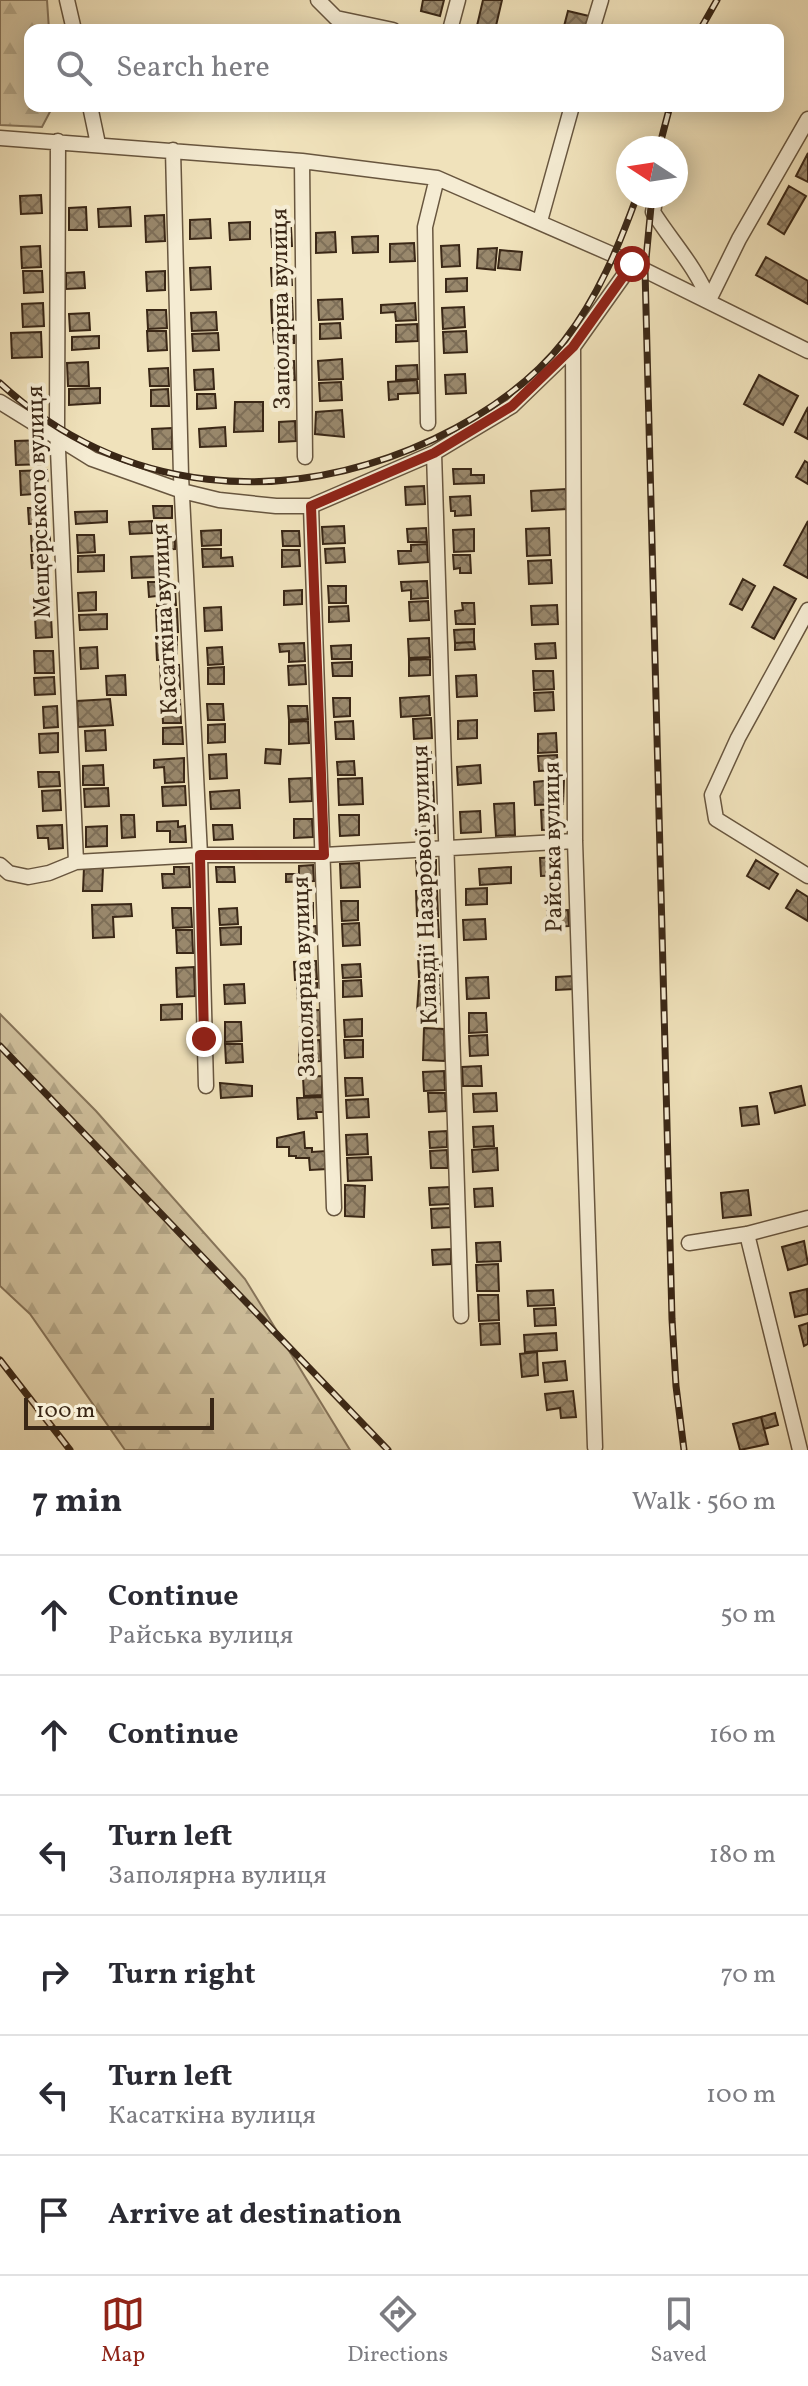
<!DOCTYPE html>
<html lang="en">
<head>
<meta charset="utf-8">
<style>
  body { margin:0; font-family:Vollkorn,serif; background:#f2f2f3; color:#2b2b33 }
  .compass { position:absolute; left:616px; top:136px; width:72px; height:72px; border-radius:50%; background:#fff; box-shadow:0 4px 20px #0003; rotate:282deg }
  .scale { position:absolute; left:24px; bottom:20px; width:190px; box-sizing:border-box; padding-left:8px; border:4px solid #3a2716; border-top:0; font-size:22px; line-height:28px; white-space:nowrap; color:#3a2716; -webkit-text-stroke:6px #f5ecd3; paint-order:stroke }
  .stop { position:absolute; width:24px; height:24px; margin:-18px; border:6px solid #8f2418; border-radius:50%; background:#fff }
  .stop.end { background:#8f2418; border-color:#fff; box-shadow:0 2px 8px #0008 }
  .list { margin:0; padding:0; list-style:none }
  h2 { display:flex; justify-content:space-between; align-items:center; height:104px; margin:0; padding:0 32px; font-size:34px }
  h2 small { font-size:26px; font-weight:400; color:#7c7c81 }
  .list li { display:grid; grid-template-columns:52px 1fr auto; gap:24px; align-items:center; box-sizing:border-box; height:120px; padding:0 32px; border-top:2px solid #e1e1e2 }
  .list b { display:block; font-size:30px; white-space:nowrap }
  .list p { margin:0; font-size:26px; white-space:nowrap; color:#7c7c81 }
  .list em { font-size:26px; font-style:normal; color:#7c7c81 }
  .icon { flex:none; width:44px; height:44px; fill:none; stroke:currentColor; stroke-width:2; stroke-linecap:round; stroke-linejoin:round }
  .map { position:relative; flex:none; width:808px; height:1450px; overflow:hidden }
  .search { position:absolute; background:#fff; box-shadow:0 4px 20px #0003; left:24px; right:24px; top:24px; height:88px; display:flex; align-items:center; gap:20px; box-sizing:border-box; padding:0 28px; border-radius:16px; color:#7c7c81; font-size:30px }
  .sheet { height:824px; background:#fff }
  nav { display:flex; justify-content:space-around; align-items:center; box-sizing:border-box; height:112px; border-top:2px solid #e1e1e2; background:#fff; font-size:22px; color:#7c7c81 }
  nav a { display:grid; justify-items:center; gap:4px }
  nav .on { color:#8f2418 }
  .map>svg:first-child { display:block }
  .forest { fill:url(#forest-firs); stroke:#86745a; stroke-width:2 }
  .building { fill:url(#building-cross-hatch); stroke:#3a2716; stroke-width:2 }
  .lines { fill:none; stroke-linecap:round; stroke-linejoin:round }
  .minor-casing { stroke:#68563f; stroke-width:17 }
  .minor { stroke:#f5ecd3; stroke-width:14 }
  .rail-casing { stroke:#3a2716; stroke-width:7 }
  .rail { stroke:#f5ecd3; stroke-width:4; stroke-dasharray:12; stroke-linecap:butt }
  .route { stroke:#8f2418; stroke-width:10 }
  .labels { text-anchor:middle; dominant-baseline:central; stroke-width:8; stroke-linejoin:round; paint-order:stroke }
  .street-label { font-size:24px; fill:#3a2716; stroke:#f5ecd3 }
</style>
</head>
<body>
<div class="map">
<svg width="808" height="1450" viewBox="0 0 808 1450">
  <defs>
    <pattern id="forest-firs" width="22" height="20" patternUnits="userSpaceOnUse" patternTransform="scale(2)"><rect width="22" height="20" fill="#d1c29f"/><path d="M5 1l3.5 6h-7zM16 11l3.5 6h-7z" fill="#b4a788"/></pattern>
    <pattern id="building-cross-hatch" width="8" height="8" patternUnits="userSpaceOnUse" patternTransform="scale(2)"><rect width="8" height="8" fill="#99886c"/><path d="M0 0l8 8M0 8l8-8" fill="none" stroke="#7e6f58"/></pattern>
  </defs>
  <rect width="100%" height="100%" fill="#f0e2bb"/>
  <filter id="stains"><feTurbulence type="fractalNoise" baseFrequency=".0025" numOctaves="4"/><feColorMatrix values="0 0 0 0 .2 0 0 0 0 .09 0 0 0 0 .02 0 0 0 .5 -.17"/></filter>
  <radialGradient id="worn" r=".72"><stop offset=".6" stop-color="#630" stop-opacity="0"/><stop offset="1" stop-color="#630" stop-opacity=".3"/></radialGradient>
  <path class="forest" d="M0,0H47L49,30H30V106H53L42,127L0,125Z
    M0,1014L96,1111L245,1279L350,1450H125L30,1314L0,1286Z"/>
  <path class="building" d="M423,0H444L440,16L421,11Z
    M483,0H502L495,30H476Z
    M568,11L589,16L585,30H563Z
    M808,153V182L796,176Z
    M789,186L806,196L784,234L768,224Z
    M41,195L42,213L21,214L20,196Z
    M86,207L87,230H69V208Z
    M130,207L131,226L99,227L98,209Z
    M164,215L165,241L146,242L145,216Z
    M210,219L211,238L190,239V220Z
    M250,222V239L230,240L229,223Z
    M291,228L292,246L272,247L271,229Z
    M335,232L336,252L316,253V233Z
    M378,236V252L353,253L352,237Z
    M414,243L415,261L390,262V244Z
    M459,245L460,266L442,267L441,246Z
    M40,246L41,267L22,268L21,247Z
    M497,248L495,270L477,268L478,249Z
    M500,250L522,252L520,270L498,268Z
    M766,257L808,281V304L756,275Z
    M210,267L211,289L191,290L190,268Z
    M271,268H291L292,285L272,286Z
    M23,271H42L43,292L24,293Z
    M165,271V290L147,291L146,272Z
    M84,272L85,288L66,289V273Z
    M467,278V291L446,292V279Z
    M292,298L293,322L272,323L271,300Z
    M342,299L343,319L319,320L318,300Z
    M43,303L44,326L23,327L22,304Z
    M415,303L416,320L396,321L395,312L381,313V305Z
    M464,307L465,327L443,329L442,308Z
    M147,310H166L167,328L148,329Z
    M216,312L217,330L192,331L191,313Z
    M89,313L90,330L70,331L69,314Z
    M340,323L341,338L320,339V324Z
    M417,324L418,341L396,342V325Z
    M294,327V343L274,344L273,328Z
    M147,331H166L167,350L148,351Z
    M466,331L467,352L444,353L443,332Z
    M41,332L42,357L12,358L11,333Z
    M218,333L219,350L193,351L192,334Z
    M99,336V348L72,350V337Z
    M342,359L343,379L319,380L318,361Z
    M294,361L295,380L276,381L275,362Z
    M88,362L89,386H68L67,363Z
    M417,365L418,379L396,380V366Z
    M168,368L169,386H150L149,369Z
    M213,369L214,389L195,390L194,370Z
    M465,374L466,393L446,394L445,375Z
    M759,375L798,396L783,425L744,404Z
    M417,380L418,393L398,394V399L389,400L388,382Z
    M341,382L342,400L320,401L319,383Z
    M100,388V403L69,405V389Z
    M168,389L169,406H151V390Z
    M197,394H215L216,408L197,409Z
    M235,402H263V431L234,432Z
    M808,407V439L795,432Z
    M342,410L344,437L315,434L316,412Z
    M295,421L296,441L279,442V422Z
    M225,427L226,446L200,447L199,429Z
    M172,428V449H153L152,429Z
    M45,440L46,464L16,465L15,441Z
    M805,461L808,463V484L796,477Z
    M453,469H471V475H484V483L454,484Z
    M47,470L48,493L21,495L20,471Z
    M424,486L425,504L406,505L405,487Z
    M566,489L567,509L532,511L531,491Z
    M470,496L471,515L455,516V511H451L450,497Z
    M153,506H172V518H154Z
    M28,508H49V523L29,524Z
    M107,511V522L76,524L75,512Z
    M152,521V533L130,534L129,522Z
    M808,521V578L784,565Z
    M344,526L345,543L323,544L322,527Z
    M426,528L427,542H408L407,529Z
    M549,528L550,555L527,556L526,529Z
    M474,529V551L454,552L453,530Z
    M221,530V545L202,546L201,531Z
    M282,531H299L300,546H283Z
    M50,535V551H32L31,536Z
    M77,535H94L95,552L78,553Z
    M175,535V549L155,550V536Z
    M427,544L428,562L399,564L398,551H411V545Z
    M344,548L345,562L326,563L325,549Z
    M202,549H221V558L232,557L233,566L203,567Z
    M282,550H299L300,566L282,567Z
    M51,554V568H32L31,555Z
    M104,555V571L78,572V556Z
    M453,555H470L471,573H460V568L454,569Z
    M156,556L157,577L132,578L131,557Z
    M551,560L552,583L529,584L528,561Z
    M743,579L755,586L742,610L730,604Z
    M427,581L428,598L411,599V590L402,591L401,582Z
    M148,582H161V589L175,588L176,605L157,606V596L149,597Z
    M328,586H346V603H329Z
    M774,587L796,599L774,639L752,627Z
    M302,590V604L284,605V591Z
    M96,592V610L79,611L78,593Z
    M50,596L51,611L34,612V597Z
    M428,601L429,620L410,621L409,602Z
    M462,603H474L475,624H456L455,611L463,610Z
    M557,605L558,624L532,625L531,606Z
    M348,606L349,621L329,622V607Z
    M221,607L222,630L205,631L204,608Z
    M177,609L178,632L157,633L156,610Z
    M107,614V629L80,630L79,615Z
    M51,616L52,637L36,638L35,617Z
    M474,629V642L455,643L454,630Z
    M156,637H177V660H157Z
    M429,638L430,657L409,658L408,639Z
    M474,642L475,649L455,650V643Z
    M304,643L305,661L289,662V651L280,652L279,644Z
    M555,643L556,658L536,659L535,644Z
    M351,645V659H332L331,646Z
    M97,647L98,668L81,669L80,648Z
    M222,647L223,664L208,665L207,648Z
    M34,651H53L54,673H35Z
    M430,659V675L409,676V660Z
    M352,662V676H333L332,663Z
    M179,665L180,689H161L160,666Z
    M305,665L306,684L289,685L288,666Z
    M224,667V684H208V668Z
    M533,671H553L554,689L534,690Z
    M125,675L126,695H107L106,676Z
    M476,675L477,696L457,697L456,676Z
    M54,677L55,694L35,695L34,678Z
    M553,692L554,710L535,711L534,693Z
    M429,696L430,715L401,717L400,698Z
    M333,698H350V716L334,717Z
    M110,699L113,725L78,727L77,701Z
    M180,700L181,723H163L162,701Z
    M207,704H223L224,720H208Z
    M57,706L58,727L44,728L43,707Z
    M288,706H307L308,719L289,720Z
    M431,718L432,738L414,739L413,719Z
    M477,720V738L458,739V721Z
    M308,721L309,743L289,744V722Z
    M353,721L354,739H336L335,722Z
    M225,724V742L208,743V725Z
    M182,727L183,744H163V728Z
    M105,730L106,750L86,751L85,731Z
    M58,733V752L40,753L39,734Z
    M556,733L557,752L538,753V734Z
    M266,749L281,750L280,764L265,763Z
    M431,752L432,773L417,774L416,753Z
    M226,754L227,778L210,779L209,755Z
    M557,755L558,770L539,771L538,756Z
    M184,758V782L165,783L164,767L154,768V760Z
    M354,761L355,775H338L337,762Z
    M103,765L104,785H83V766Z
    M480,765L481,783L458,785L457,767Z
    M38,772H59L60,786L39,787Z
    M311,778L312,801L290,802L289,779Z
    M362,778L363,804L339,805L338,779Z
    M564,779L563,804L535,805L534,782Z
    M433,782L434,803L417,804L416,783Z
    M185,786L186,805L163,806L162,787Z
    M108,788L109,806L85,807L84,789Z
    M60,790L61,810L43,811L42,791Z
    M239,790L240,808L211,809L210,792Z
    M514,803L515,835L496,836L494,804Z
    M560,809L561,829L542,830L541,810Z
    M480,811L481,832L461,833L460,812Z
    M434,813L435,833L417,834L416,814Z
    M121,815H134L135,837L122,838Z
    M339,815H359V835L340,836Z
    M294,819H312L313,837L294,838Z
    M178,821V827L185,826L186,842H170V831H157V822Z
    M62,825L63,848L49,849L48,838H38L37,826Z
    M213,825H232L233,839L214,840Z
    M107,826V846L86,847V827Z
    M562,857L563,875L541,876L540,858Z
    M436,860V875L417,876L416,861Z
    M756,860L778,874L769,889L747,876Z
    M359,863L360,887L341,888L340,864Z
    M313,865L314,881L286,882V874H299V866Z
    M84,867L103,868L102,891H83Z
    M174,867H189L190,887L163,888L162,874H174Z
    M216,867H234L235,882H217Z
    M511,867V883L480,885L479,869Z
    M487,888V904L466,905V889Z
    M437,890L438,916H417L416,891Z
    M797,890L808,897V921L786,908Z
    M341,901H358V920L342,921Z
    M313,903V918L296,919L295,904Z
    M131,904L132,916L113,917L114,937L93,938L92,905Z
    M172,908H191L192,927L173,928Z
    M237,908L238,924L220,925L219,909Z
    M568,910L569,926L548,927L547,911Z
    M485,919L486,939L464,940L463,920Z
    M438,920L439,937L420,938L419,921Z
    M359,923L360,945L343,946L342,924Z
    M316,926L317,942L297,943L296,927Z
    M241,927V944L221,945L220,928Z
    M176,930H192L193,953H177Z
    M439,957L440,976L419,977L418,958Z
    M316,961L317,979L295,980L294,962Z
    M360,964L361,977L343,978L342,965Z
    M194,967L195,996L177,997L176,968Z
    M573,976L574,989L556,990V977Z
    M488,977L489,998L467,999L466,978Z
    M439,979L440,1012L417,1011L419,981Z
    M361,980L362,996L343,997V981Z
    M317,983L318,1001L298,1002L297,984Z
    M244,984L245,1003L225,1004L224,985Z
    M182,1004V1019L161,1020V1005Z
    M309,1010H320L321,1035L301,1036L300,1023H310Z
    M469,1013H486L487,1032L469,1033Z
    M362,1019V1036L345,1037L344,1020Z
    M225,1022H241L242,1041L225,1042Z
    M424,1028L444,1029L445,1061L423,1060Z
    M487,1035L488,1055L470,1056L469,1036Z
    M320,1040L321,1061L299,1062V1041Z
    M344,1040H363V1057L345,1058Z
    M225,1044H242L243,1062L226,1063Z
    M481,1066L482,1086H463L462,1067Z
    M444,1071L445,1090L424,1091L423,1072Z
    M322,1076V1095L304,1096L303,1077Z
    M345,1078H362L363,1095L346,1096Z
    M220,1083L252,1086V1096L221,1098Z
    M801,1086L805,1105L775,1113L770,1093Z
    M428,1093H445L446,1111L429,1112Z
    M496,1093L497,1111L474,1112L473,1094Z
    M323,1097V1112H316L317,1118L298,1119L297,1098Z
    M368,1099L369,1117L347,1118L346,1100Z
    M757,1106L759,1124L742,1126L740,1108Z
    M493,1126L494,1146L474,1147L473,1127Z
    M447,1131V1147L430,1148L429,1132Z
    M304,1132L305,1148H312V1152L326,1151L327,1169L310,1170L309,1158H296V1156H289V1147H277V1138Z
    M367,1134L368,1154L347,1155L346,1135Z
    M497,1148L498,1170L473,1172L472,1150Z
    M447,1150L448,1168H431L430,1151Z
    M371,1157L372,1180L348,1181L347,1158Z
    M345,1185L365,1186L364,1217L345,1216Z
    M449,1187L450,1204L430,1205L429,1188Z
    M492,1188L493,1206L475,1207L474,1189Z
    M748,1190L751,1215L723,1218L721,1193Z
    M450,1208L451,1227L432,1228L431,1209Z
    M804,1241L808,1264L788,1270L782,1247Z
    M500,1242L501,1261L477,1262L476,1243Z
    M451,1249V1264L433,1265L432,1250Z
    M498,1264L499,1291H477L476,1265Z
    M807,1289L808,1314L795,1317L790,1293Z
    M553,1290L554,1305L528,1306L527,1291Z
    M478,1295H498L499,1320L479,1321Z
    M555,1308L556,1325L535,1326L534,1309Z
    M499,1323L500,1344L481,1345L480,1324Z
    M808,1323V1344L804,1346L799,1326Z
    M556,1333L557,1350L525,1352L524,1335Z
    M537,1352L538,1375L522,1377L520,1354Z
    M565,1361L567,1380L545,1382L543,1363Z
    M573,1391L576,1417L561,1418L560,1408L547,1410L545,1394Z
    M775,1413L778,1425L764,1429L761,1417Z
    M761,1417L768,1444L740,1450L733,1424Z"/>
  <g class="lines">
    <g class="minor-casing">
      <path id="minor" d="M67,0L74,30
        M318,0L336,18L393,30
        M450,30L458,0
        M592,30L601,0
        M90,106L98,144
        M0,138L302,161L437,178L616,256L808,351
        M58,141L57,427L76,862
        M173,150L181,476L200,855L206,1086
        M302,161L305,457
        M656,196L653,212C672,242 696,267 709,300
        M540,221L572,106
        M709,300L739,239L808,119
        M0,402L92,459L182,491L219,500L276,506H311L434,453L512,406L573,347
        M428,423L425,227L437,178
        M434,453L461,1316
        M311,506L334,1208
        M808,610L738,738L712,795L716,819L808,876
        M0,865L9,873L28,877L49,873L76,862L200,855H324L575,841
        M747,1234L800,1450
        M689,1243L747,1234L808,1218
        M595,1447L575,841L573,347L632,264"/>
    </g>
    <use href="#minor" class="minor"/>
    <g class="rail-casing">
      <path id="rail" d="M700,30L717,0
        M659,148L670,106
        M652,196L645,270L672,1319L676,1386L684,1450
        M0,383C123,496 286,508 434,439C482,416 531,383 564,341C598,297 618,248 637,196
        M0,1046L388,1450
        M0,1360L70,1450"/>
    </g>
    <use href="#rail" class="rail"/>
  </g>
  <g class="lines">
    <path class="route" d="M204,1039L200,855H324L311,506L434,453L512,406L573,347L632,264"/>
  </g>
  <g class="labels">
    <g class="street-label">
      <text transform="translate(282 309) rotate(-91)">Заполярна вулиця</text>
      <text transform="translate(40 502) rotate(-92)">Мещерського вулиця</text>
      <text transform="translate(166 619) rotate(-93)">Касаткіна вулиця</text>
      <text transform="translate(554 847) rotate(-91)">Райська вулиця</text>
      <text transform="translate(426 885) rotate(-92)">Клавдії Назарової вулиця</text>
      <text transform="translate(305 977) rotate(-92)">Заполярна вулиця</text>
    </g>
  </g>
  <rect width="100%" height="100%" filter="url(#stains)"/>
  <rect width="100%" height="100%" fill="url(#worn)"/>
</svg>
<svg class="compass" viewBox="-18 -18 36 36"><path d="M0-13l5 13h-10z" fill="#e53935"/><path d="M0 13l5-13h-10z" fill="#7c7c81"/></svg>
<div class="scale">100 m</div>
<div class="stop" style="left:632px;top:264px"></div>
<div class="stop end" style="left:204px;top:1039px"></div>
<div class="search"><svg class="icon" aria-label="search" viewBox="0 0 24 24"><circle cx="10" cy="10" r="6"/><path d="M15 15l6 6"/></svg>Search here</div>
</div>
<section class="sheet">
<h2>7 min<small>Walk · 560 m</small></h2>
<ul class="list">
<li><svg class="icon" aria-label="ahead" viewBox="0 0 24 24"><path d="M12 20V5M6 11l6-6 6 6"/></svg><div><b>Continue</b><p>Райська вулиця</p></div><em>50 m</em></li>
<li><svg class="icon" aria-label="ahead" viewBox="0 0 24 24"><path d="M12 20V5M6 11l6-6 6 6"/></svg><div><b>Continue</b></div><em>160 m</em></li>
<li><svg class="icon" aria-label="left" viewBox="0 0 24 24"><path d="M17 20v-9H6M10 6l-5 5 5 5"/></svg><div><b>Turn left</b><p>Заполярна вулиця</p></div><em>180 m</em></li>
<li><svg class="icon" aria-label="right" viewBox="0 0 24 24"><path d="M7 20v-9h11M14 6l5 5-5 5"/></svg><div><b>Turn right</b></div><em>70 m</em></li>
<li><svg class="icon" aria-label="left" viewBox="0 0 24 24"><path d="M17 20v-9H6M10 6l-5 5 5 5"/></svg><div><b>Turn left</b><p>Касаткіна вулиця</p></div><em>100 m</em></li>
<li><svg class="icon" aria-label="arrive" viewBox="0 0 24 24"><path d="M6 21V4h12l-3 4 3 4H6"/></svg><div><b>Arrive at destination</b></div></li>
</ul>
</section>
<nav>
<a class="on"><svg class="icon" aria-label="map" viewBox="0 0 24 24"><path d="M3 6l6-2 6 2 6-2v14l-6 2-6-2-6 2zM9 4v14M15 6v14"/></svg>Map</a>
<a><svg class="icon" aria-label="directions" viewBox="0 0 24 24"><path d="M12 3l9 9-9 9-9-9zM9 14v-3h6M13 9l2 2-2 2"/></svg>Directions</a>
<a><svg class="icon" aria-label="saved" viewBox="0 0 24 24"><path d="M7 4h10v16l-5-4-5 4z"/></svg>Saved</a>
</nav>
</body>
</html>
